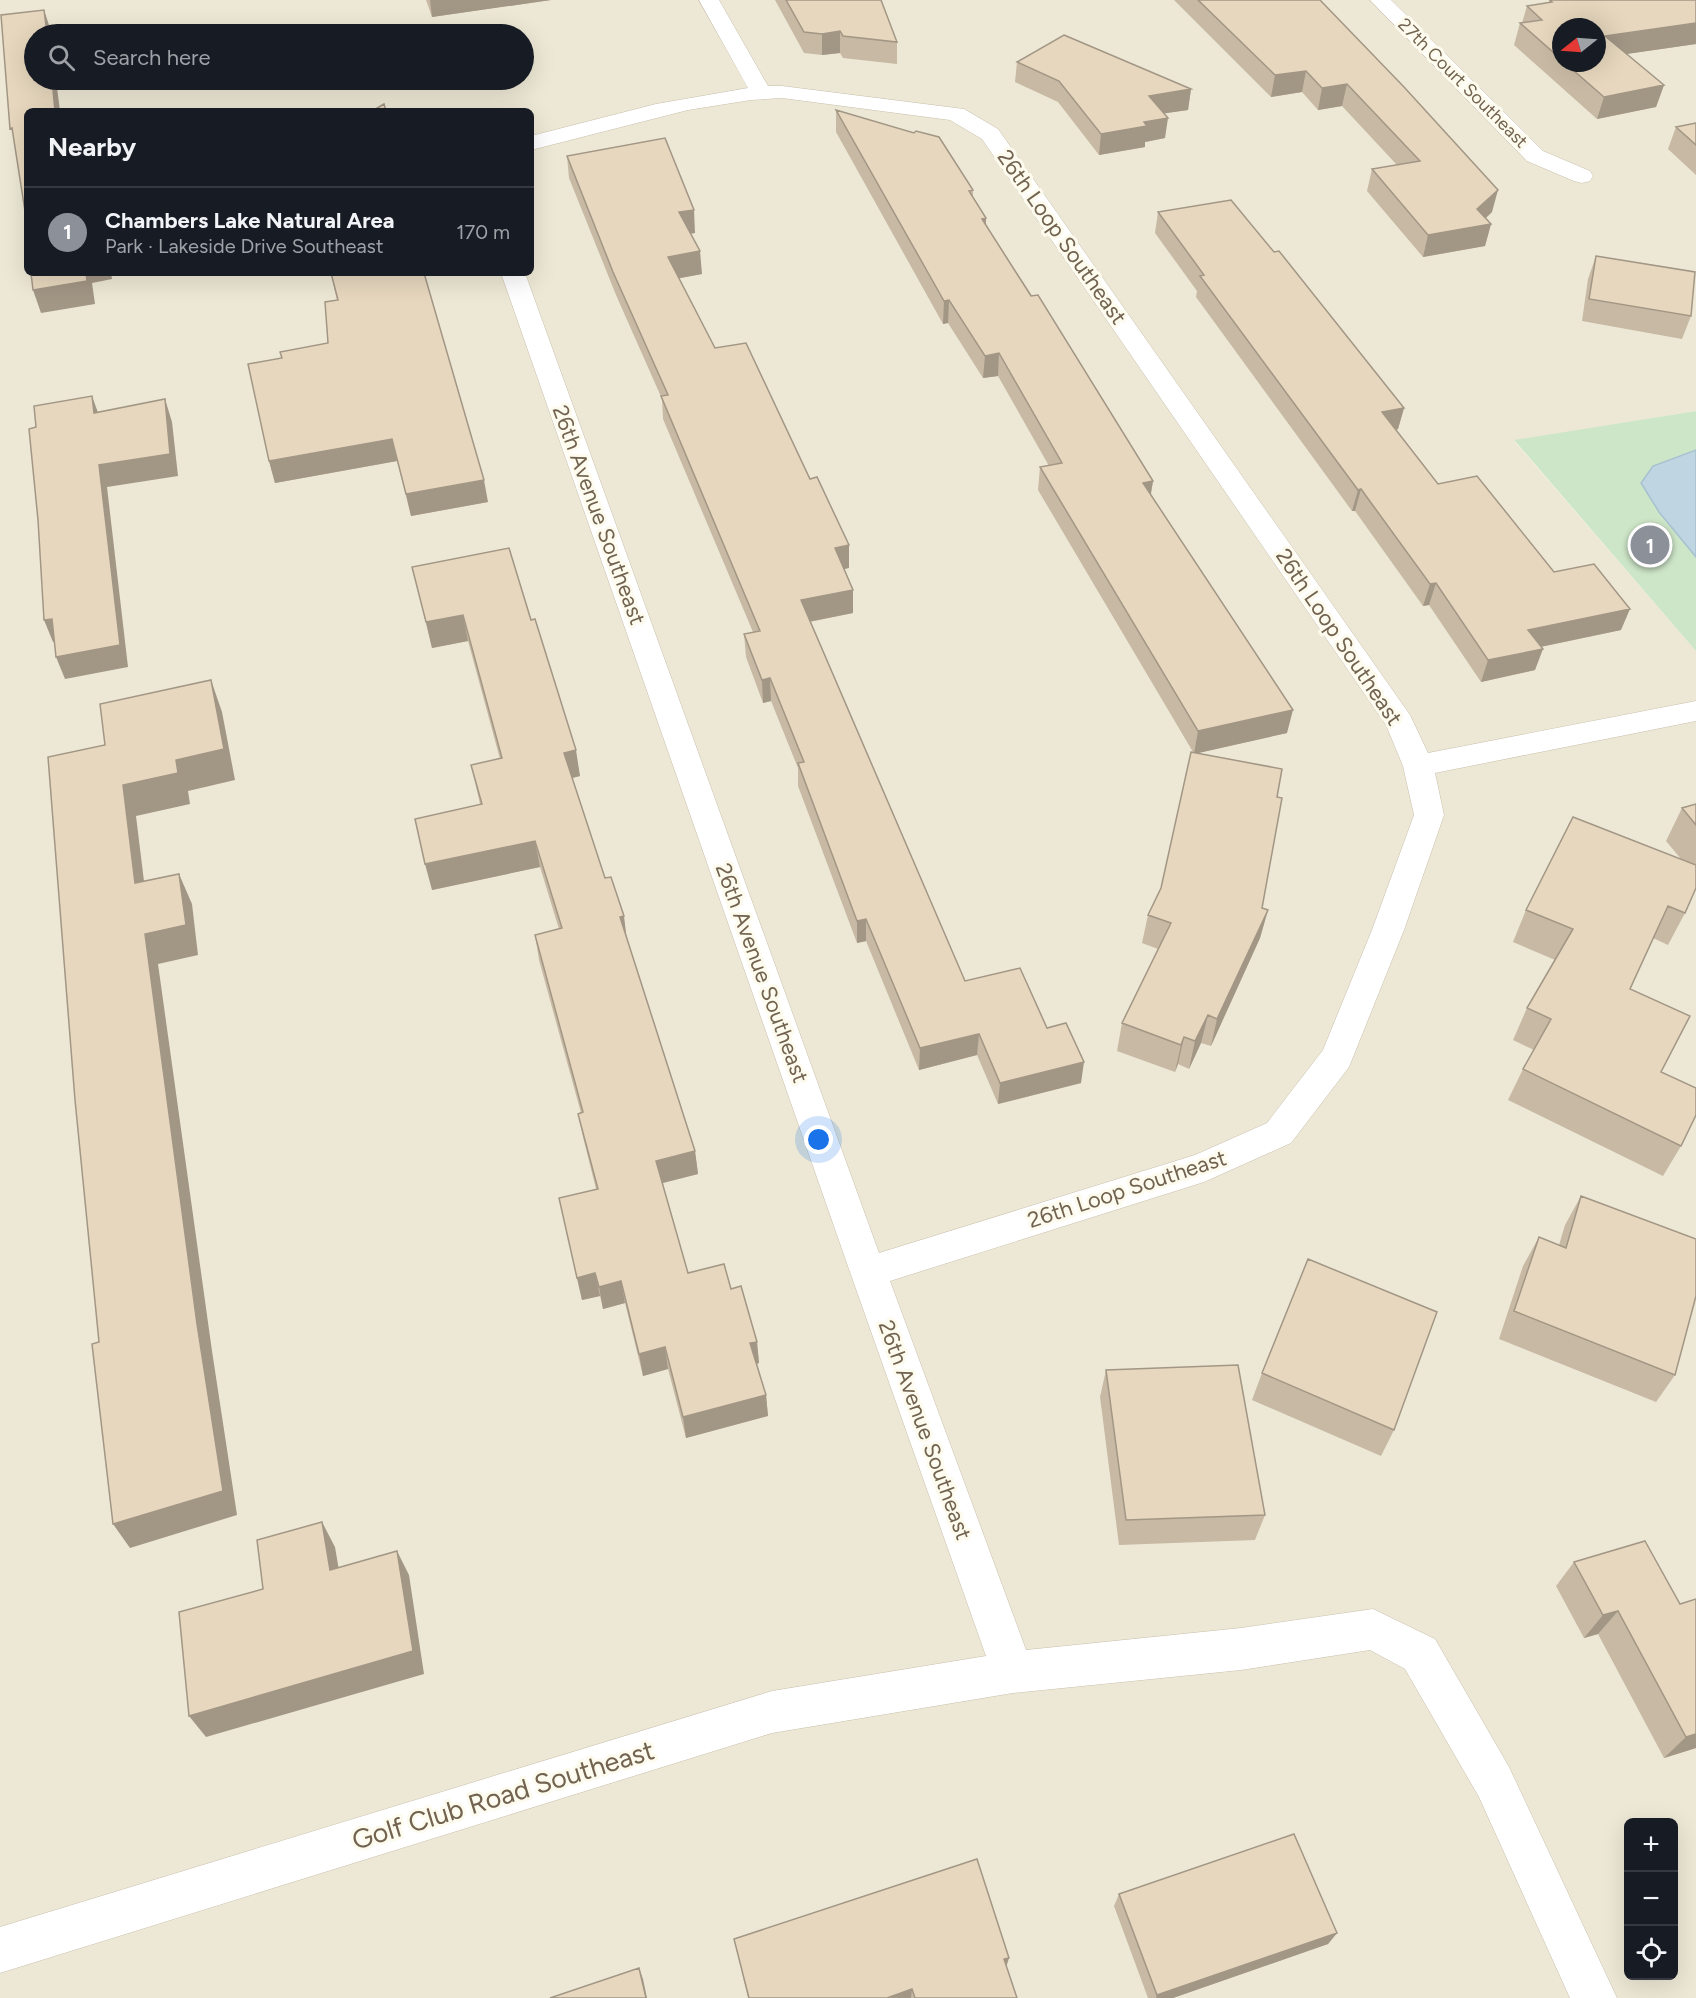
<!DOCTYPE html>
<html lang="en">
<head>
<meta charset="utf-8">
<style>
  body { margin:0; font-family:Figtree,sans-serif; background:#20242c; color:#f1f3f6 }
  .controls { position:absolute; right:18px; bottom:18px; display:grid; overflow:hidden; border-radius:9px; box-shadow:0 6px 24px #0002 }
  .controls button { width:54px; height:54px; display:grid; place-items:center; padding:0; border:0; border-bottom:2px solid #363941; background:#171b24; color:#f1f3f6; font:30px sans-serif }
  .compass { position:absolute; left:1552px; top:18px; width:54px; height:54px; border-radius:50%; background:#171b24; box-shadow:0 6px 24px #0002; rotate:253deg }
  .you { position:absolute; left:819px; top:1140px; width:21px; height:21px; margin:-15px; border:4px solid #fff; border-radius:50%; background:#1a73e8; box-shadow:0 0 0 9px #1a73e833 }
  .badge { display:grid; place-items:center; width:39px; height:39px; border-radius:50%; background:#8c9099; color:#fff; font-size:20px; font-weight:700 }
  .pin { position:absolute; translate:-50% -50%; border:3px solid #fff; box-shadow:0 2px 6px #0006 }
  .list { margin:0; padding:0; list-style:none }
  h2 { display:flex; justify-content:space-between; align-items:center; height:78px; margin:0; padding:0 24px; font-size:26px }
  h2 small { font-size:20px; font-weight:400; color:#9ea1a6 }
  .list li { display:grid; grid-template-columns:39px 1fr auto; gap:18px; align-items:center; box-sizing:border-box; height:90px; padding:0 24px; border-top:2px solid #363941 }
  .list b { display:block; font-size:22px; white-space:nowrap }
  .list p { margin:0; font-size:20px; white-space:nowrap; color:#9ea1a6 }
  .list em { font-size:20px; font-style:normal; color:#9ea1a6 }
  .icon { flex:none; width:33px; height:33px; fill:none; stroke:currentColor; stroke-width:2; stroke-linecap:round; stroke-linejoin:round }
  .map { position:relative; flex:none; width:1696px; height:1998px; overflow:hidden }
  .search { position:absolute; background:#171b24; box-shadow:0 6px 24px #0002; left:24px; top:24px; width:510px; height:66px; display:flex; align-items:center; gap:15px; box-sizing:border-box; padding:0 21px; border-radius:33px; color:#9ea1a6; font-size:22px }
  .panel { position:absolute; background:#171b24; box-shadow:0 6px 24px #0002; left:24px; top:108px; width:510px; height:168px; border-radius:9px }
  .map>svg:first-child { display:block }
  .residential { fill:#ede8d5; fill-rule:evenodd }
  .green { fill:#cee6c8 }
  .water { fill:#bfd5e1; stroke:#a7c1d1; stroke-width:1.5 }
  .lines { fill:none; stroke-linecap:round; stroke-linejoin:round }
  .street-casing { stroke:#c8bfad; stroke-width:1 }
  .street { fill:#fff; fill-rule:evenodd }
  .wall { fill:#c7b9a3; fill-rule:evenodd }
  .shaded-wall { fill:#a29685 }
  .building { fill:#e7d7be; stroke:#a29685; stroke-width:1.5 }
  .labels { text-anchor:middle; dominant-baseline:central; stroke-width:6; stroke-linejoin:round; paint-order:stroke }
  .far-street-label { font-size:18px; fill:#71634f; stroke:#fdfaee }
  .street-label { font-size:22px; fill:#71634f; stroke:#fdfaee }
  .near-street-label { font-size:27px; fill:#71634f; stroke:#fdfaee }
</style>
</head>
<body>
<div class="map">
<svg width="1696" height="1998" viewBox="0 0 1696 1998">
  <rect width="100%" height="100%" fill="#faf7e8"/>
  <path class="residential" d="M0,0H1696V411L1514,441L1696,651V1998H0ZM1561,27H1597V63H1561ZM34,34H524V80H34ZM27,111H531V273H27ZM1628,1822H1674V1976H1628Z"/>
  <path class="green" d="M1696,411V651L1514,440Z"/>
  <path class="water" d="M1696,450V557L1659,512L1641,483L1653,466Z"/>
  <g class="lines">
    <g class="street-casing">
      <path id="street" d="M699,0H719L768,86H782L956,108L964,109L998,129L1410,715L1428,753L1696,701V721L1435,773L1444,815L1404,930L1349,1067L1291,1143L1204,1182L890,1281L1026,1650L1241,1628L1373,1609L1435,1639L1509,1767L1617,1998H1570L1479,1797L1405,1669L1370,1650L1241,1670L1013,1693L772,1733L0,1973V1927L772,1691L986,1656L850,1272L501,273H525L879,1253L1195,1155L1267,1123L1323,1050L1372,930L1414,815L1403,766L1386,725L982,139L950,120L782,98L751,100L688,110L531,150V136L656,104L748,88Z
        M1370,0H1391L1543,151L1590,171L1593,176L1590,181L1582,183L1574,181L1527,161Z"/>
    </g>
    <use href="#street" class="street"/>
  </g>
  <path class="wall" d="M426,0H551L432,17Z
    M775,0H881L897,42V64L843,58L840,53L822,55L804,53Z
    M1174,0H1320L1492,212L1486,218L1491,224L1485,246L1423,257L1367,191L1372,169L1397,165L1342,106L1318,110L1302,92L1271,97Z
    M1549,0H1696V44L1626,54L1664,85L1656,107L1597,119L1514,45L1520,23H1522L1527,6L1549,3ZM1561,27L1597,63H1561Z
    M1017,62L1191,89L1188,110L1164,113L1165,138L1145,142V147L1099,155L1058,102L1015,82Z
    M836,110L973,190V197L986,218V225L1153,481L1151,494L1287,733L1198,753L1277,797L1262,908L1268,910L1260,938L1211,1046L1201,1043L1189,1069L1178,1064L1175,1072L1117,1051L1122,1023L1158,949L1142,943L1148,915L1161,888L1193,752L1038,490L1040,467L1049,466L998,376L983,378L948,323L943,324L836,132Z
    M1696,123V175L1668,149L1676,127Z
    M567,156L695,233L690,234L702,274L679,278L715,348L849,568L844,569L853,590V613L810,622L965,981L1047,1028L1081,1083L998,1104L977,1055L919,1070L866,941L857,943L798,786V768L771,701L763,703L746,657L744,634L753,632L663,419L662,399L616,295L569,178Z
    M1158,212L1274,252L1404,408L1398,429L1396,430L1438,484L1554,572L1621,630L1541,647L1535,670L1481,682L1429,605L1423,606L1355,511H1352L1196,297L1197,291L1155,233Z
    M1596,256L1691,316L1682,339L1582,321L1588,279Z
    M331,273L488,502L411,516L397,461L275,483L269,461L282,358L328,343L337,300Z
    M509,548L580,776L572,778L605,878L626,936L695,1151L698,1174L662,1183L688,1273L731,1289L757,1342L759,1363L757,1364L766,1395L768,1416L686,1438L668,1369L643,1376L625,1303L603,1309L600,1296L582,1300L559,1198L596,1189L583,1137L578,1114L581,1113L539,960L535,935L559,929L540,867L432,890L480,804L471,765L500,759L468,641L432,648L412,567Z
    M1696,804V888L1685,913L1668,945L1653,938L1630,989L1661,1072L1681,1146L1663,1176L1508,1100L1523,1069L1534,1050L1513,1040L1527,1008L1555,960L1513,942L1526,910L1681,859L1666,841L1682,808Z
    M1581,1196L1675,1375L1656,1402L1499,1339L1523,1266L1539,1237L1559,1245L1565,1225Z
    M1106,1370L1265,1515L1255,1540L1119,1545L1100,1397Z
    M1262,1373L1394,1430L1381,1456L1252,1400Z
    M1574,1562L1680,1604L1696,1599V1748L1664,1758L1598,1634L1584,1638L1556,1586Z
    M1119,1894L1337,1933L1328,1944L1173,1998H1148L1114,1906Z
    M734,1939L1006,1966L1017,1998H748Z"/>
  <path class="shaded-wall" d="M430,0H551L432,17Z
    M44,10L51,31V34H47Z
    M1696,23V44L1599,58L1605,36Z
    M840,31V53L822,55V34Z
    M1306,71L1302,92L1271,97L1275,75Z
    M52,80H56L60,111H55Z
    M1347,84L1342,106L1318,110L1322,88Z
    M1664,85L1656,107L1597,119L1604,97Z
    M1191,89L1188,110L1147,116L1149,96Z
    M1168,118L1165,138L1145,142V147L1099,155L1101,134L1144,122Z
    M1498,190L1492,212L1476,227L1491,224L1485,246L1423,257L1428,235L1477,209Z
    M694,210L695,233L680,235L679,212Z
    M986,218L985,240L982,219Z
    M700,251L702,274L670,280L668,257Z
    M86,273H111L112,279L92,283L95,304L41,313L33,290Z
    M949,300L948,323L943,324L944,301Z
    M999,353L998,376L983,378L985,356Z
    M92,396L100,418L94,413Z
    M165,399L172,422L178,476L107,487L128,667L65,679L56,657L99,465Z
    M1404,408L1398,429L1377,434L1382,412Z
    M392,439L397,461L275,483L269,461Z
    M484,480L488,502L411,516L406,494Z
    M1153,481L1149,504L1143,483Z
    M1361,489L1355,511H1352L1358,490Z
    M849,545V568L835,571V548Z
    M1436,583L1429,605L1423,606L1430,584Z
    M853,590V613L802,623L801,600Z
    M1630,609L1621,630L1520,651L1528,630Z
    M463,615L468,641L432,648L426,622Z
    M52,619L62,641L53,642L44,620Z
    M1543,649L1535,670L1481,682L1488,660Z
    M770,678L771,701L763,703L762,680Z
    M211,680L222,712L235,780L188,791L190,804L136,816L148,914L135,883L123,785L176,760Z
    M1293,710L1287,733L1194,754L1198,731Z
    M576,750L580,776L568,779L564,753Z
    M535,841L540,867L432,890L425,864Z
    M179,874L192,904L198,955L158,964L212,1351L237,1515L130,1548L113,1524L197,1324L145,934Z
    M1268,910L1260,938L1211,1046L1217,1019Z
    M624,916L627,941L620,917Z
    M866,919V941L857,943V921Z
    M1208,1015L1201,1043L1189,1069L1195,1041Z
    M979,1034L977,1055L919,1070L920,1048Z
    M1184,1037L1178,1064L1175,1072L1181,1045Z
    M1084,1062L1081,1083L998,1104L1000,1083Z
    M695,1151L698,1174L659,1184L656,1161Z
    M595,1273L600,1296L582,1300L577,1278Z
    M621,1281L625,1303L603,1309L599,1287Z
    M757,1342L759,1363L752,1365L750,1343Z
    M665,1347L668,1369L643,1376L639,1354Z
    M766,1395L768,1416L686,1438L683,1417Z
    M322,1522L335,1547L343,1594L330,1570Z
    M397,1551L409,1575L424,1674L206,1737L189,1716Z
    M1618,1611L1598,1634L1584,1638L1603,1615Z
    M1696,1734V1748L1664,1758L1686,1737Z
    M1337,1933L1328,1944L1173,1998H1156L1157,1995Z
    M1009,1958L1004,1974V1959Z
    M639,1968L643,1979L647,1998H646Z
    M912,1989L911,1998H887Z"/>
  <path class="building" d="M786,0H881L897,42L843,36L840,31L822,34L804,32Z
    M1198,0H1320L1404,87L1498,190L1477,209L1491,224L1428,235L1372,169L1420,161L1347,84L1322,88L1306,71L1275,75Z
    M1550,0H1696V23L1605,36L1664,85L1604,97L1565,63H1597V27H1561V59L1520,23L1542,20L1527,6L1552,2Z
    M44,10L47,34H34V80H52L55,111H27V224L12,128L10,129L1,15Z
    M1064,35L1191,89L1149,96L1168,118L1144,122L1147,126L1101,134L1059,81L1017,62Z
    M384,104L386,111H372Z
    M836,110L914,133L916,131L939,137L973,190L969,191L986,218L982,219L1031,296L1038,295L1153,481L1143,483L1293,710L1198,731L1040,467L1062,463L999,353L985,356L949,300L944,301Z
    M1696,123V145L1676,127Z
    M665,138L694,210L679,212L700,251L668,257L715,348L746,343L810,479L817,477L849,545L835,548L853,590L801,600L965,981L1020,968L1047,1028L1066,1023L1084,1062L1000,1083L979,1034L920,1048L866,919L857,921L798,763L804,762L770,678L762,680L744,634L760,631L661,396L668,395L613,272L567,156Z
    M1231,200L1274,252L1279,251L1404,408L1382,412L1438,484L1477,476L1554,572L1594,564L1630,609L1528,630L1543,649L1488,660L1436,583L1430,584L1361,489L1358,490L1200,276L1204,275L1158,212Z
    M1596,256L1695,272L1691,316L1589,299Z
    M31,273H86L87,281L33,290Z
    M331,273H424L484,480L406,494L392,439L269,461L248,364L282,358L280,352L328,343L325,302L338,300Z
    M92,396L94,413L165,399L170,454L99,465L120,645L56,657L52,619L44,620L38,520L29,429L36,427L34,406Z
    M509,548L531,620L535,619L576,750L564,753L605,878L611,877L624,916L620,917L695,1151L656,1161L688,1273L724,1264L731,1289L741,1286L757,1342L750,1343L766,1395L683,1417L665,1347L639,1354L621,1281L599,1287L595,1273L577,1278L559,1198L598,1189L578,1114L583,1112L535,935L562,928L535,841L425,864L415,819L482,804L471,765L502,758L463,615L426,622L412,567Z
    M211,680L224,749L176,760L178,773L123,785L135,883L179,874L186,925L145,934L197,1324L223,1491L113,1524L92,1344L99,1342L75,1100L48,757L105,745L100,704Z
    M1191,752L1282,769L1277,797L1282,798L1262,908L1268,910L1217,1019L1208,1015L1195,1041L1184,1037L1181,1045L1122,1023L1171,923L1148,915L1161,888Z
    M1696,804V825L1682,808Z
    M1573,817L1696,865V888L1685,913L1668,906L1630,989L1690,1016L1661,1072L1696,1088V1115L1681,1146L1523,1069L1551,1019L1527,1008L1573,929L1526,910Z
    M1581,1196L1696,1239V1296L1675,1375L1514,1311L1539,1237L1566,1248Z
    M1308,1259L1437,1312L1394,1430L1262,1373Z
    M1238,1365L1265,1515L1126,1520L1106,1370Z
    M322,1522L330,1570L397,1551L413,1651L189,1716L179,1612L263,1589L257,1540Z
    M1645,1541L1680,1604L1696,1599V1734L1686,1737L1618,1611L1603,1615L1574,1562Z
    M1294,1834L1337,1933L1157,1995L1119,1894Z
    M977,1859L1009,1958L1004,1959L1017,1998H915L912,1989L887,1998H749L734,1939Z
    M639,1968L646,1998H550Z"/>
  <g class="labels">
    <g class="far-street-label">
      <text transform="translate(1463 83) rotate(45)">27th Court Southeast</text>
    </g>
    <g class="street-label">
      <text transform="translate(1062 237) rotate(55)">26th Loop Southeast</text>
      <text transform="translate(599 515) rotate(70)">26th Avenue Southeast</text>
      <text transform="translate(1339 637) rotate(56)">26th Loop Southeast</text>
      <text transform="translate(762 973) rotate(70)">26th Avenue Southeast</text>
      <text transform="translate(1127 1189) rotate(-18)">26th Loop Southeast</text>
      <text transform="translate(925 1430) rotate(70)">26th Avenue Southeast</text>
    </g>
    <g class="near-street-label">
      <text transform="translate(503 1795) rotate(-17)">Golf Club Road Southeast</text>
    </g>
  </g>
</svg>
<div class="controls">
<button>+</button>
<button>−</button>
<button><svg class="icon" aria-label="locate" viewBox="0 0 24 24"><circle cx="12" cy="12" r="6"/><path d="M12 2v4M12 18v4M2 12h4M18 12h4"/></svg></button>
</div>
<svg class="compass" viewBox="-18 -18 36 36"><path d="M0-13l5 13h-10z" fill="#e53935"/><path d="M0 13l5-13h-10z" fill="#9ea1a6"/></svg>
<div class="you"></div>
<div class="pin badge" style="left:1650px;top:545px">1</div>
<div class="search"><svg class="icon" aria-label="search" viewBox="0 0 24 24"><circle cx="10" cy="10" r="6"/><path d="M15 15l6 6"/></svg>Search here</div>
<section class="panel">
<h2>Nearby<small></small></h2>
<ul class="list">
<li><span class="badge">1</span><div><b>Chambers Lake Natural Area</b><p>Park · Lakeside Drive Southeast</p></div><em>170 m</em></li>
</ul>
</section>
</div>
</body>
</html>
